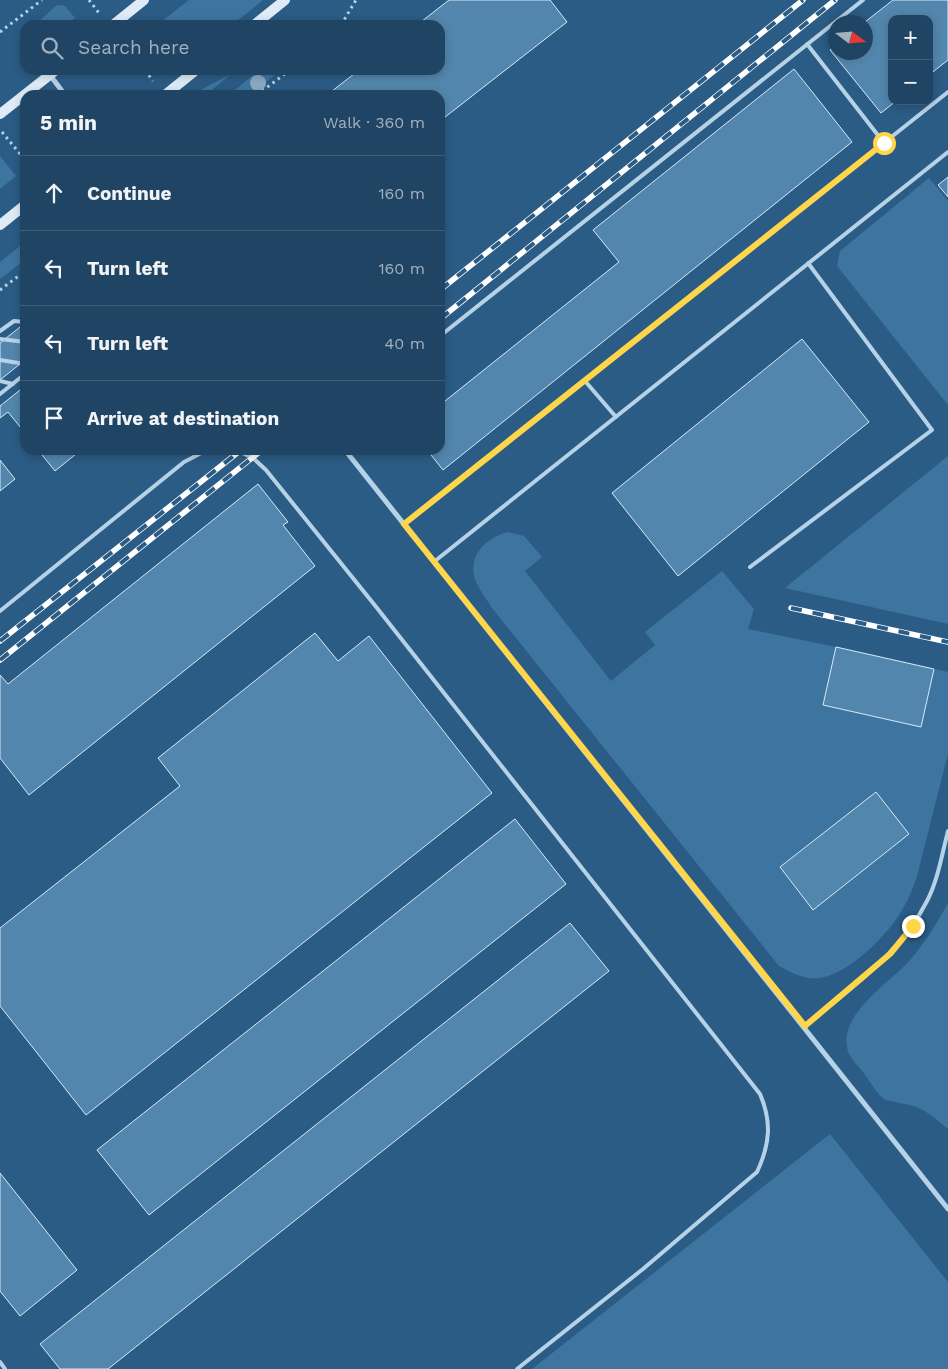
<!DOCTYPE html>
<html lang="en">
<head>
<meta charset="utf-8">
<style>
  body { margin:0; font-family:"Work Sans",sans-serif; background:#284c6a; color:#f1f3f6 }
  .controls { position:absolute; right:15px; top:15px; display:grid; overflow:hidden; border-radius:10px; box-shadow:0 2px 8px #0003 }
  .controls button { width:45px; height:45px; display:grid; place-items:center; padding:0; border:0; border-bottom:1px solid #3d5d78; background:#204564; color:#f1f3f6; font:25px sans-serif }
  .compass { position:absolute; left:828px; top:15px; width:45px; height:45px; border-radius:50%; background:#204564; box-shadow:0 2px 8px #0003; rotate:106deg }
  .stop { position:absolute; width:15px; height:15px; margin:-11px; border:4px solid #ffd54a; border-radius:50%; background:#fff }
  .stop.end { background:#ffd54a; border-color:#fff; box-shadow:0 1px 5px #0008 }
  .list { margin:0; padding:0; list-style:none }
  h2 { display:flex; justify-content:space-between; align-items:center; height:65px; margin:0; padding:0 20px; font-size:21px }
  h2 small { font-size:16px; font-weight:400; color:#a2b1bf }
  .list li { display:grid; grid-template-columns:32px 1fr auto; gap:15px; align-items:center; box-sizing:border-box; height:75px; padding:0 20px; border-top:1px solid #3d5d78 }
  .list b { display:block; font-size:19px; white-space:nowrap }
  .list em { font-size:16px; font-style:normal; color:#a2b1bf }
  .icon { flex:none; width:28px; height:28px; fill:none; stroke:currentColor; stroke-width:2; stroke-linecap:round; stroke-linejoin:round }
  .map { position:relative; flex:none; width:948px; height:1369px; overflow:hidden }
  .search { position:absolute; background:#204564; box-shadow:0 2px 8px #0003; left:20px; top:20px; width:425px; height:55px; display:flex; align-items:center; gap:12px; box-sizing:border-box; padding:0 18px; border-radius:15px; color:#a2b1bf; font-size:19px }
  .panel { position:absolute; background:#204564; box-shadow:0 2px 8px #0003; left:20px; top:90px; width:425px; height:365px; border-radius:15px }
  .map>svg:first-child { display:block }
  .green { fill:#3d75a0 }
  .building { fill:#5386ac; stroke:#d9e9f6 }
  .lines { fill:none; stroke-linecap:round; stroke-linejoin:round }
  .path { stroke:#b6d2e7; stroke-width:3; stroke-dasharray:2.5 4; stroke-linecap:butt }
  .service { stroke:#b6d2e7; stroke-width:4 }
  .minor { stroke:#b6d2e7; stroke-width:5 }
  .secondary { stroke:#dfecf7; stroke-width:10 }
  .rail-casing { stroke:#fff; stroke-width:5.5 }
  .rail { stroke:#2b5c85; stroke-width:4; stroke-dasharray:11; stroke-linecap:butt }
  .tree { fill:#8baac3 }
  .route { stroke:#ffd54a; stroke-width:6 }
</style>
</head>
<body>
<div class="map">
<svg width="948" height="1369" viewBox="0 0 948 1369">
  <rect width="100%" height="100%" fill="#2b5c85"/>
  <path class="green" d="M189,0H263L232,25H157Z
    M57,5L65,6L75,18C64,25 50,29 37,23Z
    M259,70H281L250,95H229Z
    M231,74L206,95H191Z
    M0,156L16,176L0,189Z
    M929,178L948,201V405L837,266L840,251Z
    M25,242V260L0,279V262Z
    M948,456V624L785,588Z
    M508,532L524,536L542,557L525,571L611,681L655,645L645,632L722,571L754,609L748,629L836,647L948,672V754L917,876C912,892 905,907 895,921C878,944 839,983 808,978C798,976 788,971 779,966L492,608C487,600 481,592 477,584C465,559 484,538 508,532Z
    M948,903V1129C937,1120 927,1111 914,1106C907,1104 887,1101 884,1099C877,1094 868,1079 863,1072C858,1066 852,1060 849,1054C834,1016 889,984 910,960C925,943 937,923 948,903Z
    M830,1134L948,1282V1369H532Z"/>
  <path class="building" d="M449,0H550L567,22L440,121V95H327L359,70H440V25H417Z
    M893,0H948V60L929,75V19H892V101H896L881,113L830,50L836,46V52H866L865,22Z
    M794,69L852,142L443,470L427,450H440V405L619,262L593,230Z
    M948,177V197L938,185Z
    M25,323V360L0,380V343Z
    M802,339L869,422L678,576L612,493Z
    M25,386V433L8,412L0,418V406Z
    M38,450H81L55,471Z
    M0,460L15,479L0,491Z
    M258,484L288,522L283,525L315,566L29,795L0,758V675L8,684Z
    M315,633L338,661L369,636L492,793L86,1115L0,1006V928L180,786L158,758Z
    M836,647L934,669L921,727L823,705Z
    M876,792L909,834L813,910L780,867Z
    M515,819L566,884L149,1215L97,1150Z
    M570,923L609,971L108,1369H60L40,1344Z
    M0,1173L77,1270L20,1316L0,1291Z"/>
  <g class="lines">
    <path class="path" d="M89,0L99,13
      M341,25L356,0
      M0,32L42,0
      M145,70L153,81
      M257,95L290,70
      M2,132L25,160
      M0,290L25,271"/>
    <path class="service" d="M807,44L884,143
      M0,331L14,321L25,322
      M440,336L863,0
      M0,339L25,342
      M0,360L25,364
      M0,381L13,384
      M585,381L616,417
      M0,394L25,374
      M236,450L253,458L266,470L377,608L760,1094C772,1122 770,1144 757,1172L643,1269L517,1369
      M404,524L948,92
      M435,561L948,152
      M750,567L932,430L808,263
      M0,611L184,462L207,450
      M805,1026C850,988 900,955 927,901C938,880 942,854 948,831
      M0,1362L5,1369"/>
    <path class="minor" d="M50,75L65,95
      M345,450L948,1209"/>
    <path class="secondary" d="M113,25L144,0
      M254,25L285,0
      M165,95L196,70
      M0,114L56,70
      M0,225L25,205"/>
    <g class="rail-casing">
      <path id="rail" d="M440,290L803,0
        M440,319L835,0
        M791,608L948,642
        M0,641L241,450
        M0,660L262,450"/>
    </g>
    <use href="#rail" class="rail"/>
  </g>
  <circle class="tree" cx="258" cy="83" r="8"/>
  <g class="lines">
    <path class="route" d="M884,143L404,524L805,1026L890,954L913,926"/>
  </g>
</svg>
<div class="controls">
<button>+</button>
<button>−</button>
</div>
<svg class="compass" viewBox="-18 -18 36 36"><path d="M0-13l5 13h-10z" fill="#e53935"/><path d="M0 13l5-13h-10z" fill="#a2b1bf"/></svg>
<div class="stop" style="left:884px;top:143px"></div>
<div class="stop end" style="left:913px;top:926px"></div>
<div class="search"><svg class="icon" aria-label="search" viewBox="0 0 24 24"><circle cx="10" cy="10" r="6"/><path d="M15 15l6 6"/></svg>Search here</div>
<section class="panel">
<h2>5 min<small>Walk · 360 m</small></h2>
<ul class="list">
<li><svg class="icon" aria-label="ahead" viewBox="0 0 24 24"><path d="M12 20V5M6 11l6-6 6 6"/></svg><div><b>Continue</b></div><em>160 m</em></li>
<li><svg class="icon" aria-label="left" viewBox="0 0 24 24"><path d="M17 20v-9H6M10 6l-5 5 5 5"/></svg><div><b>Turn left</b></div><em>160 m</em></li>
<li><svg class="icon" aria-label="left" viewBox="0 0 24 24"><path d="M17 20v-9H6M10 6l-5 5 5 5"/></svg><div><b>Turn left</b></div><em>40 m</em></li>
<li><svg class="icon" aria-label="arrive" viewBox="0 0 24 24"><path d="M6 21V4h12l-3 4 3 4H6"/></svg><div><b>Arrive at destination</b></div></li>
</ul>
</section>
</div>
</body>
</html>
